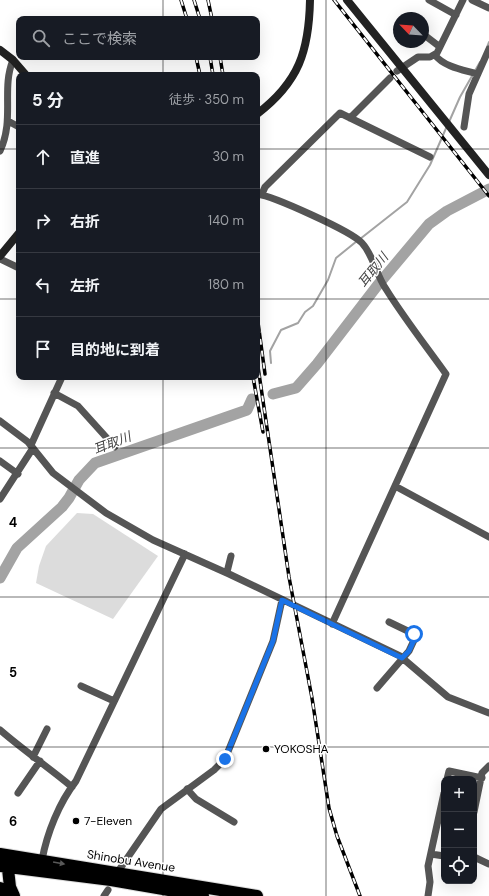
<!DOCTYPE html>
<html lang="ja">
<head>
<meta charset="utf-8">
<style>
  body { margin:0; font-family:"DM Sans","Noto Sans JP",sans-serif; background:#20242c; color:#f1f3f6 }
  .controls { position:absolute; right:12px; bottom:12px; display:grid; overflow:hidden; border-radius:8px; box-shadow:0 4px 16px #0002 }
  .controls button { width:36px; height:36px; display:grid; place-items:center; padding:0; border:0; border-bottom:1px solid #363941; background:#171b24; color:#f1f3f6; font:20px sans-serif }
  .compass { position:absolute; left:393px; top:12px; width:36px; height:36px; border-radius:50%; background:#171b24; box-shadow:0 4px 16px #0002; rotate:295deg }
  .stop { position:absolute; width:12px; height:12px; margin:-9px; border:3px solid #1a73e8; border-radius:50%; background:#fff }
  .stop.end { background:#1a73e8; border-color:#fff; box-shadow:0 1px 4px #0008 }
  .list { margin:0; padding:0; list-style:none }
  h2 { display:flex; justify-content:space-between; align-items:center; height:52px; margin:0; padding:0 16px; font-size:17px }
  h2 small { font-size:13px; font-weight:400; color:#9ea1a6 }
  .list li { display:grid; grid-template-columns:26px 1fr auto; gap:12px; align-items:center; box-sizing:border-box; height:64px; padding:0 16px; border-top:1px solid #363941 }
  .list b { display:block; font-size:15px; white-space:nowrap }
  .list em { font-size:13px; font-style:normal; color:#9ea1a6 }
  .icon { flex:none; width:22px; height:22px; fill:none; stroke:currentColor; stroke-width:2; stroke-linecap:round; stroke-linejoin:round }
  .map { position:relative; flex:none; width:489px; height:896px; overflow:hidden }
  .search { position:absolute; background:#171b24; box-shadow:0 4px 16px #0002; left:16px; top:16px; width:244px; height:44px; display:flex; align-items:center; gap:10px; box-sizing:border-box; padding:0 14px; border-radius:8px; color:#9ea1a6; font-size:15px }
  .panel { position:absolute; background:#171b24; box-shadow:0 4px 16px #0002; left:16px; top:72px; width:244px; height:308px; border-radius:8px }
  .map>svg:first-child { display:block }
  .green { fill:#dcdcdc }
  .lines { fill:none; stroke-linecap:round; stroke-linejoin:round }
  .stream { stroke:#a3a3a3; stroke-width:2 }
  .river { stroke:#a3a3a3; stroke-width:11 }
  .highway-casing { stroke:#dbdbdb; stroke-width:14 }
  .street { stroke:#555; stroke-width:7 }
  .secondary { stroke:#222; stroke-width:8 }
  .highway { stroke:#000; stroke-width:12 }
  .rail-casing { stroke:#000; stroke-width:3.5 }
  .rail { stroke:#fff; stroke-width:2; stroke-dasharray:6; stroke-linecap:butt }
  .oneway { fill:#595959 }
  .route { stroke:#1a73e8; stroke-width:5 }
  .grid { fill:none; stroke:#000; stroke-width:1; stroke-opacity:0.55 }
  .poi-dot { fill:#000; stroke:#fff; stroke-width:1.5 }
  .labels { text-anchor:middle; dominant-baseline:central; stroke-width:3; stroke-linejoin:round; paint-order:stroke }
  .poi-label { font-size:12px; fill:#000; stroke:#fff; text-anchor:start }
  .street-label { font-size:12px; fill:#000; stroke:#fff }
  .water-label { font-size:13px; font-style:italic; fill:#444; stroke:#fff }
  .grid-label { font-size:13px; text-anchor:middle; font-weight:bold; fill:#000; stroke:#fff; stroke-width:3; stroke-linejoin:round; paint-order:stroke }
</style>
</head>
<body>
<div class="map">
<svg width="489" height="896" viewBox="0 0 489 896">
  <rect width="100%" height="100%" fill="#fff"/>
  <path class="green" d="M77,513L93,514L158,556L113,619L36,583L39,566L46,546Z"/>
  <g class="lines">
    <path class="stream" d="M487,47L489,42
      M449,122L460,97L480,62
      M360,239L407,202L430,165L447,126
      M271,363L270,351L281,330L298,323L305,312L313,306L328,280L336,258L357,241"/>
    <path class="river" d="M273,394L296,388L317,364L377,286L429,224L447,211L489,189
      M0,578L17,548L62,507L69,498L79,480L95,463L247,410L252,399"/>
    <g class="highway-casing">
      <path id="highway" d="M0,854L257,896
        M7,860L10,887L14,896
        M0,866L111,880L203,896
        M0,888L3,896"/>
    </g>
    <path class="street" d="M429,0L456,15
      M472,0L489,8
      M423,34L440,47
      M435,55C444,67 464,70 477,74
      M397,71L418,57H430L437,53L463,0
      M350,118L390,78
      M8,121L19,127
      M464,127L469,94L489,49
      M0,151C15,119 1,89 13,60
      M257,194C273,196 351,231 362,243C374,256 376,275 386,289C404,318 426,346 446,374L332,624
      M262,194L265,187L340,113L430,157
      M0,259L19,268
      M54,393L78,406L115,447
      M0,421L28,442L53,473L106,513L153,540L229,574L400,656L448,697L489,713
      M31,445L62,377
      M0,461L18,474
      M395,486L489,537
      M0,499L33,448
      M227,572L231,556
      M81,686L114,701
      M377,688L409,651L415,638L414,634L389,622
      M0,730C23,750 48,767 72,787
      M33,757L47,729
      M447,779L449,771L482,778
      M187,789L196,799L234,822
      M18,793L40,761
      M474,812L482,773L489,766
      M431,854L444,856
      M474,857L489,864
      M42,860C47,833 59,803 76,781L185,554
      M117,873L161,809L214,770L225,759L273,641L282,600
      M104,896L108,890
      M428,896L430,882L428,866L444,793"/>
    <path class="secondary" d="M347,0L489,175
      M0,50L13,60L26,75
      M257,114C299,82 309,51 310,0
      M0,256L19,233"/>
    <use href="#highway" class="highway"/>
    <g class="rail-casing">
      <path id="rail" d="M181,0L187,19
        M194,0L200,19
        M208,0L212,19
        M334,0L489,196
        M196,57L200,75
        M210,57L213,75
        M220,57L223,75
        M257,315L265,374
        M257,360L289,577L312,698L329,808L337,836L360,896
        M253,377L263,432"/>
    </g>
    <use href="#rail" class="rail"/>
  </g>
  <defs><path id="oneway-solid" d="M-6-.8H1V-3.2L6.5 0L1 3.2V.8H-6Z"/></defs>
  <use class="oneway" href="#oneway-solid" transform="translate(59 863) rotate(10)"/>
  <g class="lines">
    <path class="route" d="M225,759L273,641L282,600L402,658L409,651L415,638L414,634"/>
  </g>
  <path class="grid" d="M163,0V19M326,0V896M163,57V75M0,149H19M257,149H489M0,299H19M257,299H489M163,377V896M0,448H489M0,597H489M0,747H489"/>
  <g class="poi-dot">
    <circle cx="266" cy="749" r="4"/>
    <circle cx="76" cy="821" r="4"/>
  </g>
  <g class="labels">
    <g class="poi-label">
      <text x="274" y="749">YOKOSHA</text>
      <text x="84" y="821">7-Eleven</text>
    </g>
    <g class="street-label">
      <text transform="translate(131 861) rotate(9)">Shinobu Avenue</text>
    </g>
    <g class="water-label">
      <text transform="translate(373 270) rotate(-51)">耳取川</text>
      <text transform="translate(112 443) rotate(-21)">耳取川</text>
    </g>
  </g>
  <g class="grid-label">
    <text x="13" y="527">4</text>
    <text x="13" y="677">5</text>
    <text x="13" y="826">6</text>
  </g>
</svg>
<div class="controls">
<button>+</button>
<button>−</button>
<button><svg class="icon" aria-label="locate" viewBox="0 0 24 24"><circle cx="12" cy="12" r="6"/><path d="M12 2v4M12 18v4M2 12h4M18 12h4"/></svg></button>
</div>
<svg class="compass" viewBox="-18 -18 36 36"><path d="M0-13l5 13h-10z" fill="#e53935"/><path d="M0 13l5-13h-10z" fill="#9ea1a6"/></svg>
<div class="stop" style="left:414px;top:634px"></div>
<div class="stop end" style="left:225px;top:759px"></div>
<div class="search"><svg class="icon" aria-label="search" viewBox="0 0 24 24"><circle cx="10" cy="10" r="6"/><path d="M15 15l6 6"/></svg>ここで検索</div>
<section class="panel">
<h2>5 分<small>徒歩 · 350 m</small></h2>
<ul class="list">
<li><svg class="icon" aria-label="ahead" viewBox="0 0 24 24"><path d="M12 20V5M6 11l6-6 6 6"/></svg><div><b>直進</b></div><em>30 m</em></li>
<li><svg class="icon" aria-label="right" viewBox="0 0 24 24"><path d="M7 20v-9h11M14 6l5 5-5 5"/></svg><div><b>右折</b></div><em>140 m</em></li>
<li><svg class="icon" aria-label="left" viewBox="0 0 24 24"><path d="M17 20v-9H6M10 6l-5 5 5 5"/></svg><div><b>左折</b></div><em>180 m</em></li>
<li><svg class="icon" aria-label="arrive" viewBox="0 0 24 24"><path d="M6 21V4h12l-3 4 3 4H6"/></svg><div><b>目的地に到着</b></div></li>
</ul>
</section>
</div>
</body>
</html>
